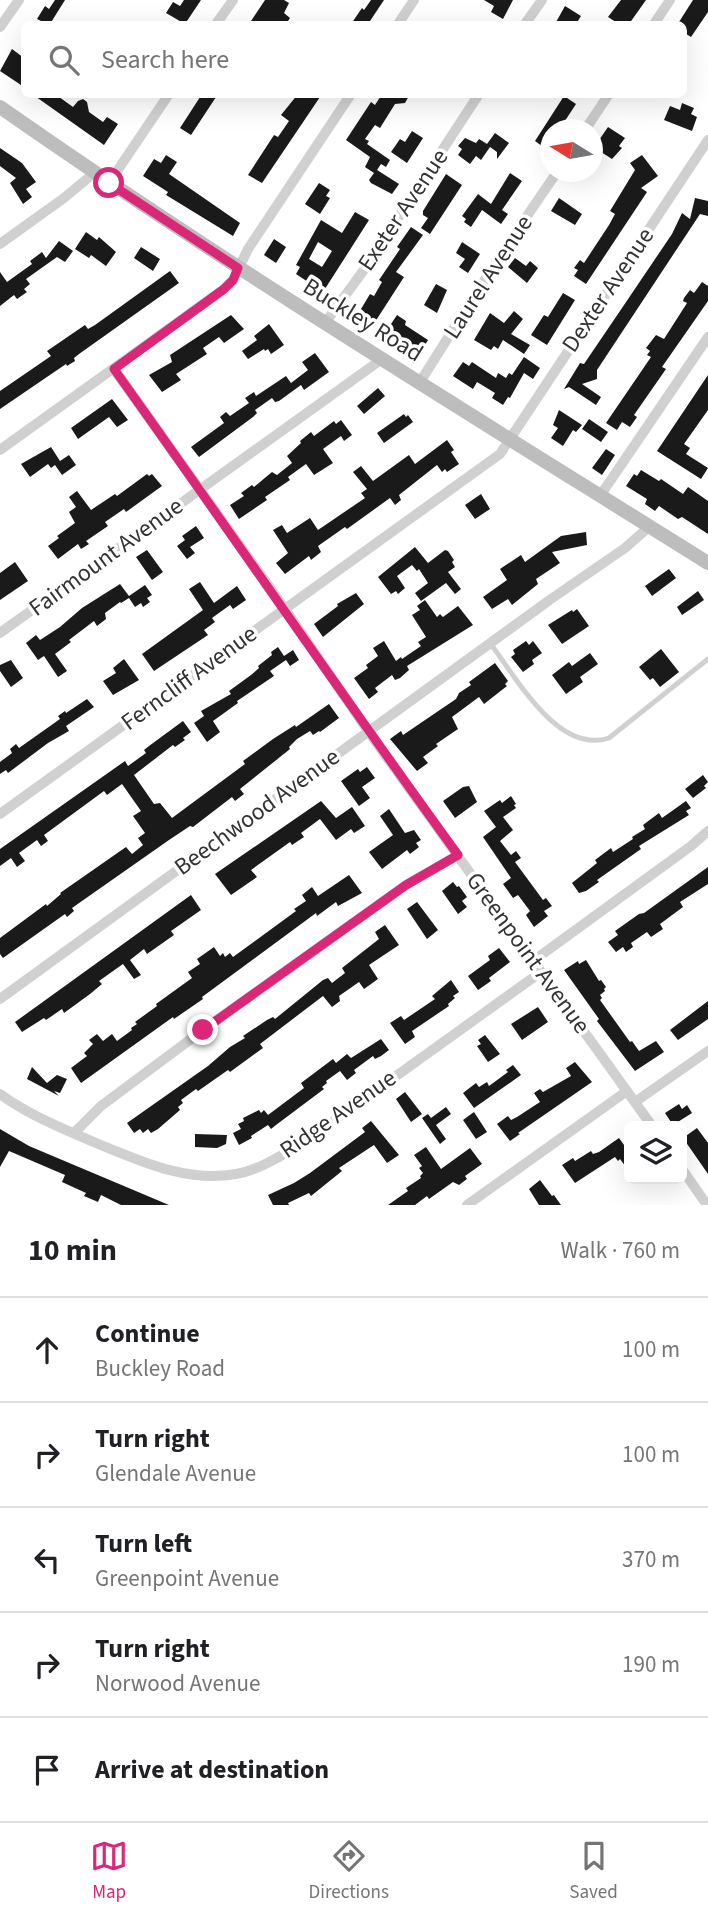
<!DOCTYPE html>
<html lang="en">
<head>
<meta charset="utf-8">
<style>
  body { margin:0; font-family:"Source Sans 3",sans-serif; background:#f2f2f2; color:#202124 }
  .controls { position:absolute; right:21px; bottom:21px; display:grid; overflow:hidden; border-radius:10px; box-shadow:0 7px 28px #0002 }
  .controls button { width:63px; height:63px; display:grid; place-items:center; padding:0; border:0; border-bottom:2px solid #e0e0e0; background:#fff; color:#202124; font:35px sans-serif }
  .compass { position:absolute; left:540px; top:119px; width:63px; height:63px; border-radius:50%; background:#fff; box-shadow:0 7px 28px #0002; rotate:281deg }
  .stop { position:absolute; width:21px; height:21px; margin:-16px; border:5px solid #db2777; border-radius:50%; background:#fff }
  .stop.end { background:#db2777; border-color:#fff; box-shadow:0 2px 7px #0008 }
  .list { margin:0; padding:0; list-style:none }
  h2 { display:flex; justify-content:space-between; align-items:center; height:91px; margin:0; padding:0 28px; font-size:30px }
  h2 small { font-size:23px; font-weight:400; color:#757577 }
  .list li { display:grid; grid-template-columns:46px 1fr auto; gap:21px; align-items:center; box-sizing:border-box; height:105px; padding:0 28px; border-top:2px solid #e0e0e0 }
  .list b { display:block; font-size:26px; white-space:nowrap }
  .list p { margin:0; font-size:23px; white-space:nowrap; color:#757577 }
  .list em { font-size:23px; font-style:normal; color:#757577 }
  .icon { flex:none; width:38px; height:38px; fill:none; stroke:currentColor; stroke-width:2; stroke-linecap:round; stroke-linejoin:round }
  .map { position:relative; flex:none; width:708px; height:1205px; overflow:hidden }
  .search { position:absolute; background:#fff; box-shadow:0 7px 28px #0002; left:21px; right:21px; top:21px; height:77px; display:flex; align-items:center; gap:18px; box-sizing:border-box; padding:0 24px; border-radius:10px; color:#757577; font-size:26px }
  .sheet { height:616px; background:#fff }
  nav { display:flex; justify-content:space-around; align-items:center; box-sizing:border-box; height:98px; border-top:2px solid #e0e0e0; background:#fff; font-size:19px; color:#757577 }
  nav a { display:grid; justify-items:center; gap:4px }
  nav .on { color:#db2777 }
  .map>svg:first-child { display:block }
  .building { fill:#1a1a1a; fill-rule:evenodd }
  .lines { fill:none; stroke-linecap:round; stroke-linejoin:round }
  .lane { stroke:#d0d0d0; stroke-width:5 }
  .street { stroke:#d0d0d0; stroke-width:10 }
  .secondary { stroke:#bdbdbd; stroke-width:14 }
  .route { stroke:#db2777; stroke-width:9 }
  .labels { text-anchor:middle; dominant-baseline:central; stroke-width:7; stroke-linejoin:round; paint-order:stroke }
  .street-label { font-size:24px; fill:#333; stroke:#fff }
</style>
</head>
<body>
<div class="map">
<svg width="708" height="1205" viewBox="0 0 708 1205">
  <rect width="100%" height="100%" fill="#fff"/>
  <path class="building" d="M55,0H65L50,24H39L41,21L37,19L45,6L49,9Z
    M184,0H201L185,24L166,13L173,2L180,6Z
    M265,0H284L289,3L284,13L290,18L286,24H249Z
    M371,0H384L368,24H351L362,8L364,10Z
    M484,0H513L503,19L491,12L494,6Z
    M621,0H646L629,24H619L608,17Z
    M693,0H708V12L691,37L683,32V24L679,22Z
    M565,6L581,16L576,24H555Z
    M12,49L24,58V87L0,71Z
    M32,94H55L73,107L78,101L83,99L87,102L89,112L103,122L107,117L118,124L104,145Z
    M202,94H218L191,135L180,128Z
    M298,94H322L262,183L248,175L274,135L278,137L289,121L281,115Z
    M382,94H410L405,103L395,104L380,128L375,125L365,139L369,141L367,144L390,160L386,167L381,164L377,170L399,184L392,194L371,183L369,180L374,173L365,167L370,157L346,140L371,102L375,105Z
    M564,96L576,104L559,130H550V143L546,149L535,141Z
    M682,103L694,108L691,114L697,117L692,131L664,120L670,106L680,110Z
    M608,127L625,138L619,146L622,148L612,159L598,150L601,145L597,143Z
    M412,131L423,138L407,163L391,152L400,139L405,142Z
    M495,133L509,143L497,159V152L490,147L481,160L476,156L470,164L458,155L462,149L458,146L465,138L476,143L479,139L487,144Z
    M0,148L22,163L36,182L26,189L32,197L23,204L10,183L16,178L0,166Z
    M166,155L177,162L169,174L240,223L233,236L166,195L168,192L143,176L154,159L161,163Z
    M642,155L658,176L641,188L647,192L586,284L574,276L578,270L574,268L580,260L584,263L609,225L615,214L610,211L635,170L630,163Z
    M510,173L522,181L502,210L508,214L501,224L482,210L471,227L464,222L466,219L462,216L478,194L491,204Z
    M446,174L462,185L430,234L421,228L428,218L423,215V211Z
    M319,183L330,190L326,196L330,198L320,214L305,204Z
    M559,198L582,214L575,225L551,211Z
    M695,198L708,201V216L700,214L597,370V379L582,384L601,397L596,405L569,387L564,389L580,363L584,364L622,308L672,234L682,213L690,219Z
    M355,212L369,220L323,292L296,274L300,267L296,265L321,220L342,233ZM318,242L332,251L322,267L309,259Z
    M411,227L423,235L396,272L404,277L375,322L362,313L363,311L361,309L370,294L374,296L382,282L379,280L400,249L397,247Z
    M86,232L97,240L99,237L116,252L106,266L91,255L89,258L75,249Z
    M274,239L286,247L276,263L264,255Z
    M59,241L73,251L65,262L57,257L26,279L30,284L24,289L27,292L17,299L14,295L0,306V272L7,282L32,264L30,261L42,252L46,258Z
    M462,242L480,254L468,273L459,267L465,259L456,253Z
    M141,247L160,259L153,271L134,258Z
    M515,258L526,266L530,261L538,268L527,283L508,267Z
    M170,271L179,283L79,354L74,358L75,361L67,366L66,364L0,409V391L51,356L47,351L85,325L88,329L95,325Z
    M702,282L708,286V301L662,367L666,369L634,415L637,417L630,427L622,422L617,430L606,423L651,357L647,355L650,351L646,348L656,335L664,339L687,303L683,301L684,298L690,290L694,293Z
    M436,284L447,290L437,313L424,305Z
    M563,293L575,300L547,345L531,335L544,315L548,317Z
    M514,311L523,319L511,334L530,345L524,354L503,340L498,349L494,346L491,350L474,340L490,313L504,323Z
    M231,315L244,329L224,343L219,337L203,348L207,354L176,374L181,380L162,392L149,375L172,362L170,355Z
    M397,315L406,321L405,325L428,340L420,353L387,330Z
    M269,324L284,345L271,354L268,349L265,351L264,349L248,359L242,351L257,340L254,336Z
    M315,353L329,372L304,390L301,385L279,401L275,402L272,398L255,410L257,413L253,417L199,457L191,447L224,423L220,417L226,412L230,416L249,403L245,398L254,392L256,396L286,376L291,383L308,370L302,362Z
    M524,357L540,368L533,379L524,373L510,398L508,397L503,405L492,398L495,393L477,382L473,389L453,376L463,362L469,366L472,362L496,378L498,373L506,378L509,373L512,375Z
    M708,375V410L684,444L690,448L686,454L708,468L701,479L657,451Z
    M378,388L385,396L364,414L357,406Z
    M112,399L128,420L117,427L109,417L78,439L71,428Z
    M559,410L582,425L576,432L573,430L563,446L551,438L558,428L553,425Z
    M404,414L406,417L408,415L413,422L384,443L377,433Z
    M589,419L608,432L601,442L582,429Z
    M341,420L352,435L344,441L341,436L323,449L333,463L314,475L306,464L288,477L290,480L265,497L267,500L239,519L230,505L244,496L241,493L252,485L254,487L272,472L277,475L292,463L287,456L301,443L300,441L311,432L314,436L334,421L336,424Z
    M447,440L454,450L451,452L459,464L447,472L445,469L442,472L437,465L399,495L401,500L395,505L390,498L347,529L345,527L318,546L321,552L311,560L309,556L285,574L276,563L288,553L273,530L282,525L287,533L310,518L318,530L365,498L361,493L367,489L353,472L361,466L373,481L409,455L415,464Z
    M51,447L60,461L69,455L76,465L62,475L55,465L51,468L48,464L30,477L21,464Z
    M606,449L615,455L602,475L592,468Z
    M641,470L659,481L661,479L683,494L688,487L708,501V534L682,517L678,519L659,506L655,511L645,504L647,499L626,486L634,474L637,476Z
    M147,474L149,476L152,474L162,486L126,512L124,509L105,522L108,526L86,541L89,544L81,549L78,544L58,559L48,546L59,538L57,536L75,523L69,512L76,507L69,497L77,491L91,510L115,494L117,496Z
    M481,494L490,509L475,519L465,505Z
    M196,526L204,538L190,547L195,553L187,559L177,546L185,540L182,536Z
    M586,532L587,545L552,552L560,563L536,579L538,584L512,605L508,599L492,609L483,597L507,580L500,569L521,555L525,562L561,536Z
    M415,547L428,563L445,550L448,551L454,560L452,562L455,567L448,572L461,589L455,594L446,583L421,601L415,593L428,583L419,569L417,571L412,565L397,576L405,588L398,594L396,591L391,594L378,577Z
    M147,550L163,572L152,580L136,557Z
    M15,562L28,581L0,600V573Z
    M669,569L676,578L652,596L645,586Z
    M200,582L214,603L237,586L246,600L233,609L230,605L212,618L215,622L204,630L208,635L154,671L142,654L203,610L189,589Z
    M120,584L129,596L145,585L152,595L147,598L150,602L143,607L141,603L135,607L129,598L121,603L120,602L105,613L106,619L97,626L94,621L69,640L71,642L55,654L67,671L58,677L44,656L38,660L26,643L36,635L40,640L60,627L82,608Z
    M698,591L704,600L682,615L677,607Z
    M356,593L364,604L323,637L314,624L338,606L337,604Z
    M425,600L437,617L440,614L443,617L458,606L473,625L407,666L409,670L400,678L395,680L392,675L375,688L378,692L369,699L354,678L368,668L366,665L378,656L373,648L384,641L396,661L401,657L402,659L421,646L418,642L426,637L412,615L420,610L417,606Z
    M577,609L589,626L562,644L548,625L572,610L573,612Z
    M526,641L529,645L533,641L542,653L532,660L534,664L523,672L511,657L515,654L513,650Z
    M278,647L284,656L293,650L299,660L290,666L286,660L270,671L274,676L237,701L238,703L213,721L220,732L207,742L194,723L204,716L201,711L231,694L229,691L251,675L259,668L258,666L272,655L271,652Z
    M661,649L679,672L660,687L653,678L650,680L639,667Z
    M590,653L598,664L580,677L583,682L566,694L552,675L569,662L572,666Z
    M124,659L139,680L113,695L103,681L116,673L113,668Z
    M11,660L23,678L11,687L0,671V665Z
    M495,663L508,681L505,684L507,686L484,704L479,697L452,717L458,729L436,744L438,746L423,757L428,763L417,771L390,739L401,731L403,735L456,699L459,693L471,685L469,682Z
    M87,699L94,707L66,726L69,731L48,743L8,773L6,770L0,774V762L12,753L10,749L16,744L19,748L60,719L58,716L65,711L66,713Z
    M329,704L339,718L320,732L319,731L313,735L310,731L297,739L289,747L290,749L240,789L244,794L235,801L232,797L193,827L190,826L169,840L72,908L74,911L67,917L65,914L3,958L0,954V938L46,904L47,906L61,894L60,893L126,847L132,854L143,845L138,838L145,833L133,816L141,811L122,784L107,795L104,791L44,835L48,841L41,846L37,840L19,853L25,861L17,867L11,858L0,866V849L125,761L128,766L146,753L144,750L149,746L183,721L191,732L183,738L185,740L175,747L173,745L134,775L154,804L160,803L172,818L245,764L243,761L273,739L295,725L296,727Z
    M367,767L375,778L362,787L370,798L359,806L341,781L358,769L360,772Z
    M703,775L708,782L704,786L706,788L693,798L685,789Z
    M469,786L477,802L455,818L443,801L463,787Z
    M511,796L516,804L514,805L516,808L503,817L513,830L500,841L511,855L516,851L521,858L515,862L543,900L546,898L552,906L544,911L548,916L534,927L526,915L530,911L518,895L513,898L503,884L511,878L483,837L496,827L484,811L500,800L502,803Z
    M321,801L336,818L352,807L365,826L354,833L351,829L336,840L320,819L301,833L304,837L292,845L290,842L251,870L257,877L231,895L215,874Z
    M686,801L691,808L686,811L689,815L639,846L641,849L597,880L599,882L586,891L579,893L572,883L597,863L595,860L611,848L613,852L633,839L632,837L645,829L643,825L659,813L662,818Z
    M389,809L405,833L414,830L421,840L416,843L419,847L410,854L407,850L382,869L369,852L393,835L380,816Z
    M708,867V884L680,902L683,907L660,924L663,929L651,937L647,932L631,943L633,947L626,952L623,947L616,952L608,942L618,935L615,931L639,914L644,913Z
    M349,875L362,893L338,906L336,902L317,916L316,913L202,997L203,999L174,1019L173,1017L81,1083L71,1068L87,1056L84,1053L93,1044L89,1040L97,1034L103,1041L112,1034L117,1041L132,1030L131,1028L137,1024L135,1022L157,1006L156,1004L192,978L188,972L200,964L197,959L214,947L220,956L223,953L225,957L230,953L233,957L296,911L294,909L306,901L302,895L312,887L318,896Z
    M453,882L457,887L459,886L467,897L462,901L467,907L458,914L442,891Z
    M191,895L201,910L171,931L174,935L147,954L144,949L130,960L141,975L134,979L123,964L99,981L102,984L90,994L64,1013L62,1009L46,1020L44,1018L22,1032L15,1022Z
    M417,902L438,930L427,939L407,909Z
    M385,925L399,945L369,965L378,979L364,989L359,982L339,996L340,1001L332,1007L323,996L260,1044L263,1048L230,1072L228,1070L198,1091L196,1089L181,1100L183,1103L178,1107L180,1110L158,1129L151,1133L148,1129L143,1133L140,1129L134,1133L127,1123L208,1066L230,1047L245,1038L243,1036L267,1020L273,1017L275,1019L323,980L328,978L332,983L345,973L342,968L379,939L375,932Z
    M499,948L510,962L489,978L491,981L478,990L468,976L490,960L488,956Z
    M586,960L599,981L601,980L606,987L604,989L605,991L600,995L602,998L600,1000L630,1042L632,1041L639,1051L656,1041L664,1052L635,1071L597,1021L599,1019L564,970L578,961L579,964Z
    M451,980L459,992L453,996L455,998L448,1004L449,1006L412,1031L415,1037L405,1044L390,1023L401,1016L404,1020L435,999L432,996Z
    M708,1001V1019L678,1040L670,1030Z
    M538,1007L548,1022L522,1040L511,1024Z
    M485,1035L500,1054L488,1062L477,1046L481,1044L478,1040Z
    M381,1039L389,1050L381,1056L375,1059L373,1056L354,1070L356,1073L347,1080L340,1071L326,1081L327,1083L322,1087L324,1089L276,1125L271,1129L268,1125L251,1136L252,1138L239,1145L233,1133L241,1129L238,1124L244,1121L243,1118L259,1110L261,1113L264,1110L268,1115L304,1088L301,1083L333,1059L336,1063L347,1054L351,1058Z
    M575,1062L592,1082L518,1133L520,1134L510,1141L497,1124L508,1116L511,1120L517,1117L540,1102L534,1093L540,1089L543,1092L571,1076L566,1068Z
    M513,1065L521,1075L474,1108L463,1093L476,1083L479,1087L487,1082L489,1086L508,1072L506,1070Z
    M32,1067L47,1083L57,1075L67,1079L60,1093L54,1091L59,1096L27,1079Z
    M405,1092L422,1114L411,1122L396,1099Z
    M679,1104L682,1109L687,1105L692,1113L673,1125L665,1113Z
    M446,1107L451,1114L436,1125L446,1139L440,1144L422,1118L428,1114L431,1118Z
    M474,1112L487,1132L476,1139L463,1120Z
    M371,1121L399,1155L387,1163L374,1145L339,1168L342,1171L311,1196L309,1193L288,1203L289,1205H273L268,1195L294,1183L310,1173L365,1132L362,1128Z
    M697,1128L708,1143V1174L683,1138Z
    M0,1129L29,1146L169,1205H121L101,1195L98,1202L84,1196L86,1193L62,1182L65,1175L9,1151L0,1167Z
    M195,1134L227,1135L226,1144L217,1148L195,1147Z
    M619,1138L629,1152V1171L620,1159L618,1161L615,1157L575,1183L562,1165L573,1158L575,1161L591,1151L593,1154L599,1152Z
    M426,1147L441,1169L470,1148L482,1164L465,1176L467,1179L459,1185L453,1182L429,1199L427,1196L415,1205H388L408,1191L406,1188L421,1178L420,1176L423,1173L419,1168L422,1166L414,1155Z
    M540,1180L552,1196L554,1195L561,1205H539L529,1189Z"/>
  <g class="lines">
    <path class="lane" d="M490,643C516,677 558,755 609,738L708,659"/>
    <path class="street" d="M216,24L233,0
      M398,24L414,0
      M525,24L542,0
      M654,24L670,0
      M0,27L19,0
      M585,130L609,94
      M109,183L169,94
      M0,244L64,198L94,173
      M325,323L366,267L479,94
      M114,369L285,609L368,731L652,1126
      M420,382L499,257L557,172
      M0,450L224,289L233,280L248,249L351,94
      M600,496L708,337
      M0,633L382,359
      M0,814L500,454L708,140
      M533,961L691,846L708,831
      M0,999L551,599L625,548L650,526
      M0,1094C29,1115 63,1129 96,1143C140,1161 187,1183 236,1174C259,1170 280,1156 300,1145L541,972
      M635,1102L708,1051
      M74,1133L101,1106L203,1030L406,885L458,855
      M682,1169L707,1205
      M467,1205L627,1091"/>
    <path class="secondary" d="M0,107C230,268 470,414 708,563"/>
  </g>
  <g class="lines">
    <path class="route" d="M109,183L238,268L233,280L224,289L114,369C229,530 341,694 458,855L406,885L203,1030"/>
  </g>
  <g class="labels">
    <g class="street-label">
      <text transform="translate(403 210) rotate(-56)">Exeter Avenue</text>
      <text transform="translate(488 277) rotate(-57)">Laurel Avenue</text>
      <text transform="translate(608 290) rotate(-56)">Dexter Avenue</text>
      <text transform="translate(363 320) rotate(32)">Buckley Road</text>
      <text transform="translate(106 557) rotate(-36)">Fairmount Avenue</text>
      <text transform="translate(189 678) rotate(-36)">Ferncliff Avenue</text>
      <text transform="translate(257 812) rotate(-36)">Beechwood Avenue</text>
      <text transform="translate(528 953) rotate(54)">Greenpoint Avenue</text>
      <text transform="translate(338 1114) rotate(-35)">Ridge Avenue</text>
    </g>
  </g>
</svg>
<div class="controls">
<button><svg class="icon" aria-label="layers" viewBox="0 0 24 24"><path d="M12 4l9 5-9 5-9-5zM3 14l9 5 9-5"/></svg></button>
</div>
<svg class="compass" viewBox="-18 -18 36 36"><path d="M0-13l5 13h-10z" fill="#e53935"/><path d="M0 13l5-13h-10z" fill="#757577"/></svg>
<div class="stop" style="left:109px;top:183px"></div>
<div class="stop end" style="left:203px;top:1030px"></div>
<div class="search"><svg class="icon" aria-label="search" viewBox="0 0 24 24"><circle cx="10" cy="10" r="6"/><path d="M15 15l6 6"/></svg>Search here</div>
</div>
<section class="sheet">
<h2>10 min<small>Walk · 760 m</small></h2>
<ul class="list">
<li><svg class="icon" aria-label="ahead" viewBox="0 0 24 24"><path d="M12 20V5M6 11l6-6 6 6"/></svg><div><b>Continue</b><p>Buckley Road</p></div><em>100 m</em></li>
<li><svg class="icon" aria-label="right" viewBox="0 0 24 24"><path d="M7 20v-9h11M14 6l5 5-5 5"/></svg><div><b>Turn right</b><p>Glendale Avenue</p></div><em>100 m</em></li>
<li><svg class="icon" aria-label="left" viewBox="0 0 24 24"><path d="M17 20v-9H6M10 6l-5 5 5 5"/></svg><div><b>Turn left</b><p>Greenpoint Avenue</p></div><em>370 m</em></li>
<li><svg class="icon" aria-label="right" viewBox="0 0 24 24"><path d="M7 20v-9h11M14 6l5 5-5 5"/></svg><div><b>Turn right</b><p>Norwood Avenue</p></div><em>190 m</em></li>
<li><svg class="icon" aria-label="arrive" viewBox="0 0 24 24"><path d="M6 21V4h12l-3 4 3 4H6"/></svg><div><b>Arrive at destination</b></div></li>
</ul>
</section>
<nav>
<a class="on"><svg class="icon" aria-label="map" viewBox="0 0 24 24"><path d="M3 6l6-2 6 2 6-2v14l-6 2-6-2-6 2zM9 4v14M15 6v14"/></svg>Map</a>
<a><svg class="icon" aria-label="directions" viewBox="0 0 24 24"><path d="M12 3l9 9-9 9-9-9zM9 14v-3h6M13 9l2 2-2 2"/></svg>Directions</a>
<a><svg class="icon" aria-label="saved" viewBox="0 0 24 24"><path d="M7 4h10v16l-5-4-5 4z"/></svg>Saved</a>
</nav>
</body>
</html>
